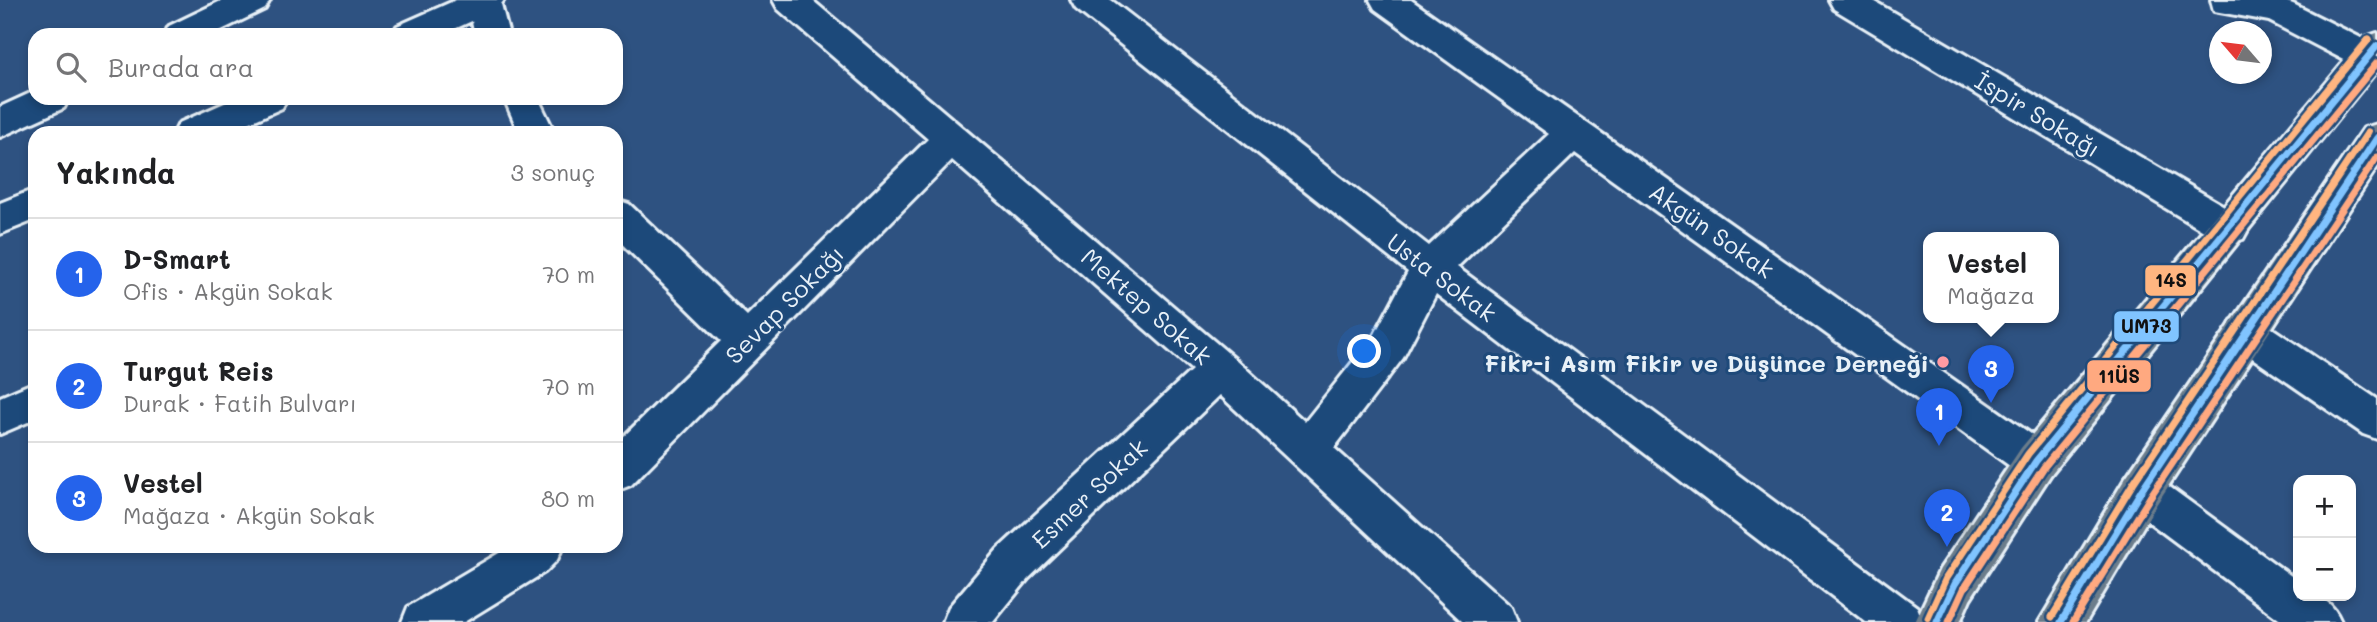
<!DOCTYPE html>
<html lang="tr">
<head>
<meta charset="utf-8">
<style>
  body { margin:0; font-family:Mali,sans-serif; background:#f2f2f2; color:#202124 }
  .controls { position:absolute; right:21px; bottom:21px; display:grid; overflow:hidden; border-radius:14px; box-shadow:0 4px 10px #0003 }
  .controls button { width:63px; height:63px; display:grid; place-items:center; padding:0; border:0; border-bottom:2px solid #e0e0e0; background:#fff; color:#202124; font:35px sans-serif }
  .compass { position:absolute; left:2209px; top:21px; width:63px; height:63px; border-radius:50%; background:#fff; box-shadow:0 4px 10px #0003; rotate:298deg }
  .you { position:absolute; left:1365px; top:352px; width:24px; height:24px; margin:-18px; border:5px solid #fff; border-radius:50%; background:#1a73e8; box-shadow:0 0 0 10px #1a73e833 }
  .badge { display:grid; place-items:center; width:46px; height:46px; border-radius:50%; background:#2563eb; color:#fff; font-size:23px; font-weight:700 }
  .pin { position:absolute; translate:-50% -58px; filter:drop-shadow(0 2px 4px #0008) }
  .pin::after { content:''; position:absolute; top:37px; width:24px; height:21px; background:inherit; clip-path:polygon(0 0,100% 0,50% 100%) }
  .popup { position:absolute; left:1923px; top:232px; width:136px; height:91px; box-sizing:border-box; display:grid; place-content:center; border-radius:14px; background:#fff; filter:drop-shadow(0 2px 5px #0005); font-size:23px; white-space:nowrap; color:#757577 }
  .popup b { font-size:26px; color:#202124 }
  .popup::after { content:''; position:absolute; left:50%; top:100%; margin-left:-14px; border:14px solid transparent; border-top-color:#fff }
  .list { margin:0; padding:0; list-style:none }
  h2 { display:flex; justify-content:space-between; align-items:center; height:91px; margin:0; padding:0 28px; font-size:30px }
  h2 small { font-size:23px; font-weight:400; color:#757577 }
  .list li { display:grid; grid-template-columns:46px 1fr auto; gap:21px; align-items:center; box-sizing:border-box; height:112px; padding:0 28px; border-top:2px solid #e0e0e0 }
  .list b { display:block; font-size:26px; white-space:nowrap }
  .list p { margin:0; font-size:23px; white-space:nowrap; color:#757577 }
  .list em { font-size:23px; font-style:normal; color:#757577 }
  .icon { flex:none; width:38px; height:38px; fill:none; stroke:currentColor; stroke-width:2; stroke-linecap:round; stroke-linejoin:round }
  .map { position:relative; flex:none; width:2377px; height:622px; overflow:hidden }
  .search { position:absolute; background:#fff; box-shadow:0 4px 10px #0003; left:28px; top:28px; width:595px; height:77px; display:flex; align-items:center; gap:18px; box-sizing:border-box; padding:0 24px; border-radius:21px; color:#757577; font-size:26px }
  .panel { position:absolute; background:#fff; box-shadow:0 4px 10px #0003; left:28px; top:126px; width:595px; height:427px; border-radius:21px }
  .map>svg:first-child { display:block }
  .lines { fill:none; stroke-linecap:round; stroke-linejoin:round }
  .minor-casing { stroke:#e8f1f8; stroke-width:6 }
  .major-casing { stroke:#e8f1f8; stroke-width:6 }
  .minor { fill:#1f4a7a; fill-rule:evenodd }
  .major { fill:#6c7d8b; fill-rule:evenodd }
  .bus-1-casing { stroke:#1f4a7a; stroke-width:12 }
  .bus-2-casing { stroke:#1f4a7a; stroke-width:12 }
  .bus-3-casing { stroke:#1f4a7a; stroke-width:12 }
  .bus-1 { stroke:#80c4ff; stroke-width:7 }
  .bus-2 { stroke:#ffa980; stroke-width:7 }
  .bus-3 { stroke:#ffb580; stroke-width:7 }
  .poi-dot { fill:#ff9aa2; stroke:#1f4a7a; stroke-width:2.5 }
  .labels { text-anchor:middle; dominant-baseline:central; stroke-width:6; stroke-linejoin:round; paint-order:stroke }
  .street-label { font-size:24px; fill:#e8f1f8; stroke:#1f4a7a }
  .poi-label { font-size:24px; font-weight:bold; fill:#e8f1f8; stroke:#1f4a7a; text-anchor:end }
  .line-badge { stroke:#1f4a7a; stroke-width:2.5 }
  .pale-badge-label { font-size:19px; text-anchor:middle; font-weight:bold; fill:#111 }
</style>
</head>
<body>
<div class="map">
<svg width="2377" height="622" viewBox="0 0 2377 622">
  <rect width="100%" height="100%" fill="#2e5281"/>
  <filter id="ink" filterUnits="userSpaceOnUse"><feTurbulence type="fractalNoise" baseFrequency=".0143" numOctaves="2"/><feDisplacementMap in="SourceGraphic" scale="14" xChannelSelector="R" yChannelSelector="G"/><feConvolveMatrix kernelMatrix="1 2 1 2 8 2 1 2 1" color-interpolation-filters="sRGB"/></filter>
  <g filter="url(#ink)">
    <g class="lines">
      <g class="minor-casing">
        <path id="minor" d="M223,0H270L265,9L211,35H164L169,26Z
          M456,0H504L501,4L509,35H475L472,21L441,35H392L397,26Z
          M773,0H812L1234,358L1305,422L1375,334L1408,272L1076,9L1071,0H1111L1429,246L1549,134L1375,9L1370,0H1411L2051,448L2057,461L2051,474L2036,480L2021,474L1575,153L1457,267L1917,607L1923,622H1866L1436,294L1403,358L1334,448L1511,607L1517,622H1463L1220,395L1028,579L993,622H943L949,607L998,549L1192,370L952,160L631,485L616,491V444L721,341L616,238V200L629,204L747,316L928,139L778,9Z
          M1829,0H1872L2243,217L2249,228L2243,239L2230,243L2217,239L1834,9Z
          M2211,0H2281L2293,4L2377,46V67L2368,70L2356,66L2269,21L2214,11Z
          M35,91V98H69L64,108L0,137V107Z
          M236,98H287L282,108L226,133H174L179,123Z
          M504,98H538L555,133H519Z
          M35,189V220L0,234V203Z
          M2246,315L2260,320L2377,399V439L2363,434L2232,344L2227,332L2232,320Z
          M35,382V419L0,434V397Z
          M2141,472L2156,477L2298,581V596C2321,596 2332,600 2341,622H2283L2126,505L2120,491L2126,477Z
          M511,546H563L557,560L545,572L464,622H402L408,607Z"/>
      </g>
      <g class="major-casing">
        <path id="major" d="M2377,33V70L2051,474L1970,599L1960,622H1915L1940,569L2021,448L2365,37Z
          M2377,124V167L2156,505L2086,622H2039L2126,477L2364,128Z"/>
      </g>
      <use href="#minor" class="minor"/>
      <use href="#major" class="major"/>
      <g class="bus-1-casing">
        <path id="bus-1" d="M1937,622L1955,584L2036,461L2377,46
          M2061,622L2141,491L2377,138"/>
      </g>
      <g class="bus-2-casing">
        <path id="bus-2" d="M1949,622L1964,589L2044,467L2377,63
          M2073,622L2150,497L2377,157"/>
      </g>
      <g class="bus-3-casing">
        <path id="bus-3" d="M2052,617L2132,485L2368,132
          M1928,618L1946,578L2028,454L2369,39"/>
      </g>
      <use href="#bus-1" class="bus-1"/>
      <use href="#bus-2" class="bus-2"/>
      <use href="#bus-3" class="bus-3"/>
    </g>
  </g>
  <circle class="poi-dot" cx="1943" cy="362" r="7"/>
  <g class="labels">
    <g class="street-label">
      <text transform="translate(2038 114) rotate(31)">İspir Sokağı</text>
      <text transform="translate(1712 230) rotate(35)">Akgün Sokak</text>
      <text transform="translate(1442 277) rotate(37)">Usta Sokak</text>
      <text transform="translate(784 304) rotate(-45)">Sevap Sokağı</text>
      <text transform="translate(1147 306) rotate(41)">Mektep Sokak</text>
      <text transform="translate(1089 493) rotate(-43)">Esmer Sokak</text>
    </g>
    <g class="poi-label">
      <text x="1929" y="362">Fikr-i Asım Fikir ve Düşünce Derneği</text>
    </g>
  </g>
  <g class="line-badge">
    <rect x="2144" y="264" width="53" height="33" rx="7" fill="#ffb580"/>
    <rect x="2113" y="310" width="67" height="33" rx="7" fill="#80c4ff"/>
    <rect x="2086" y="359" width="66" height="34" rx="7" fill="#ffa980"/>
  </g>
  <g class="pale-badge-label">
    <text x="2171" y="287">14S</text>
    <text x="2146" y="333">UM73</text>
    <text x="2119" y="383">11ÜS</text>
  </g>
</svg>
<div class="controls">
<button>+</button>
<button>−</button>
</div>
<svg class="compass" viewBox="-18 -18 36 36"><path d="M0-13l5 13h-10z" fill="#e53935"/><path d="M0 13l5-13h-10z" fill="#757577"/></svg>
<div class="you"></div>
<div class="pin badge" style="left:1939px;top:446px">1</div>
<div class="pin badge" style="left:1947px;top:547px">2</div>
<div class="pin badge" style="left:1991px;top:403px">3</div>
<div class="popup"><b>Vestel</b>Mağaza</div>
<div class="search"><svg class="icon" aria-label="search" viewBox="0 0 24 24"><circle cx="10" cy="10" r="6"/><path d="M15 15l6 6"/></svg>Burada ara</div>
<section class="panel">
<h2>Yakında<small>3 sonuç</small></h2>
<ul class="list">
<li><span class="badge">1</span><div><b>D-Smart</b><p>Ofis · Akgün Sokak</p></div><em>70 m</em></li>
<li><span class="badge">2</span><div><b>Turgut Reis</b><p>Durak · Fatih Bulvarı</p></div><em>70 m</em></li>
<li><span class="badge">3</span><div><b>Vestel</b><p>Mağaza · Akgün Sokak</p></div><em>80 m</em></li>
</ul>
</section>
</div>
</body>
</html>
